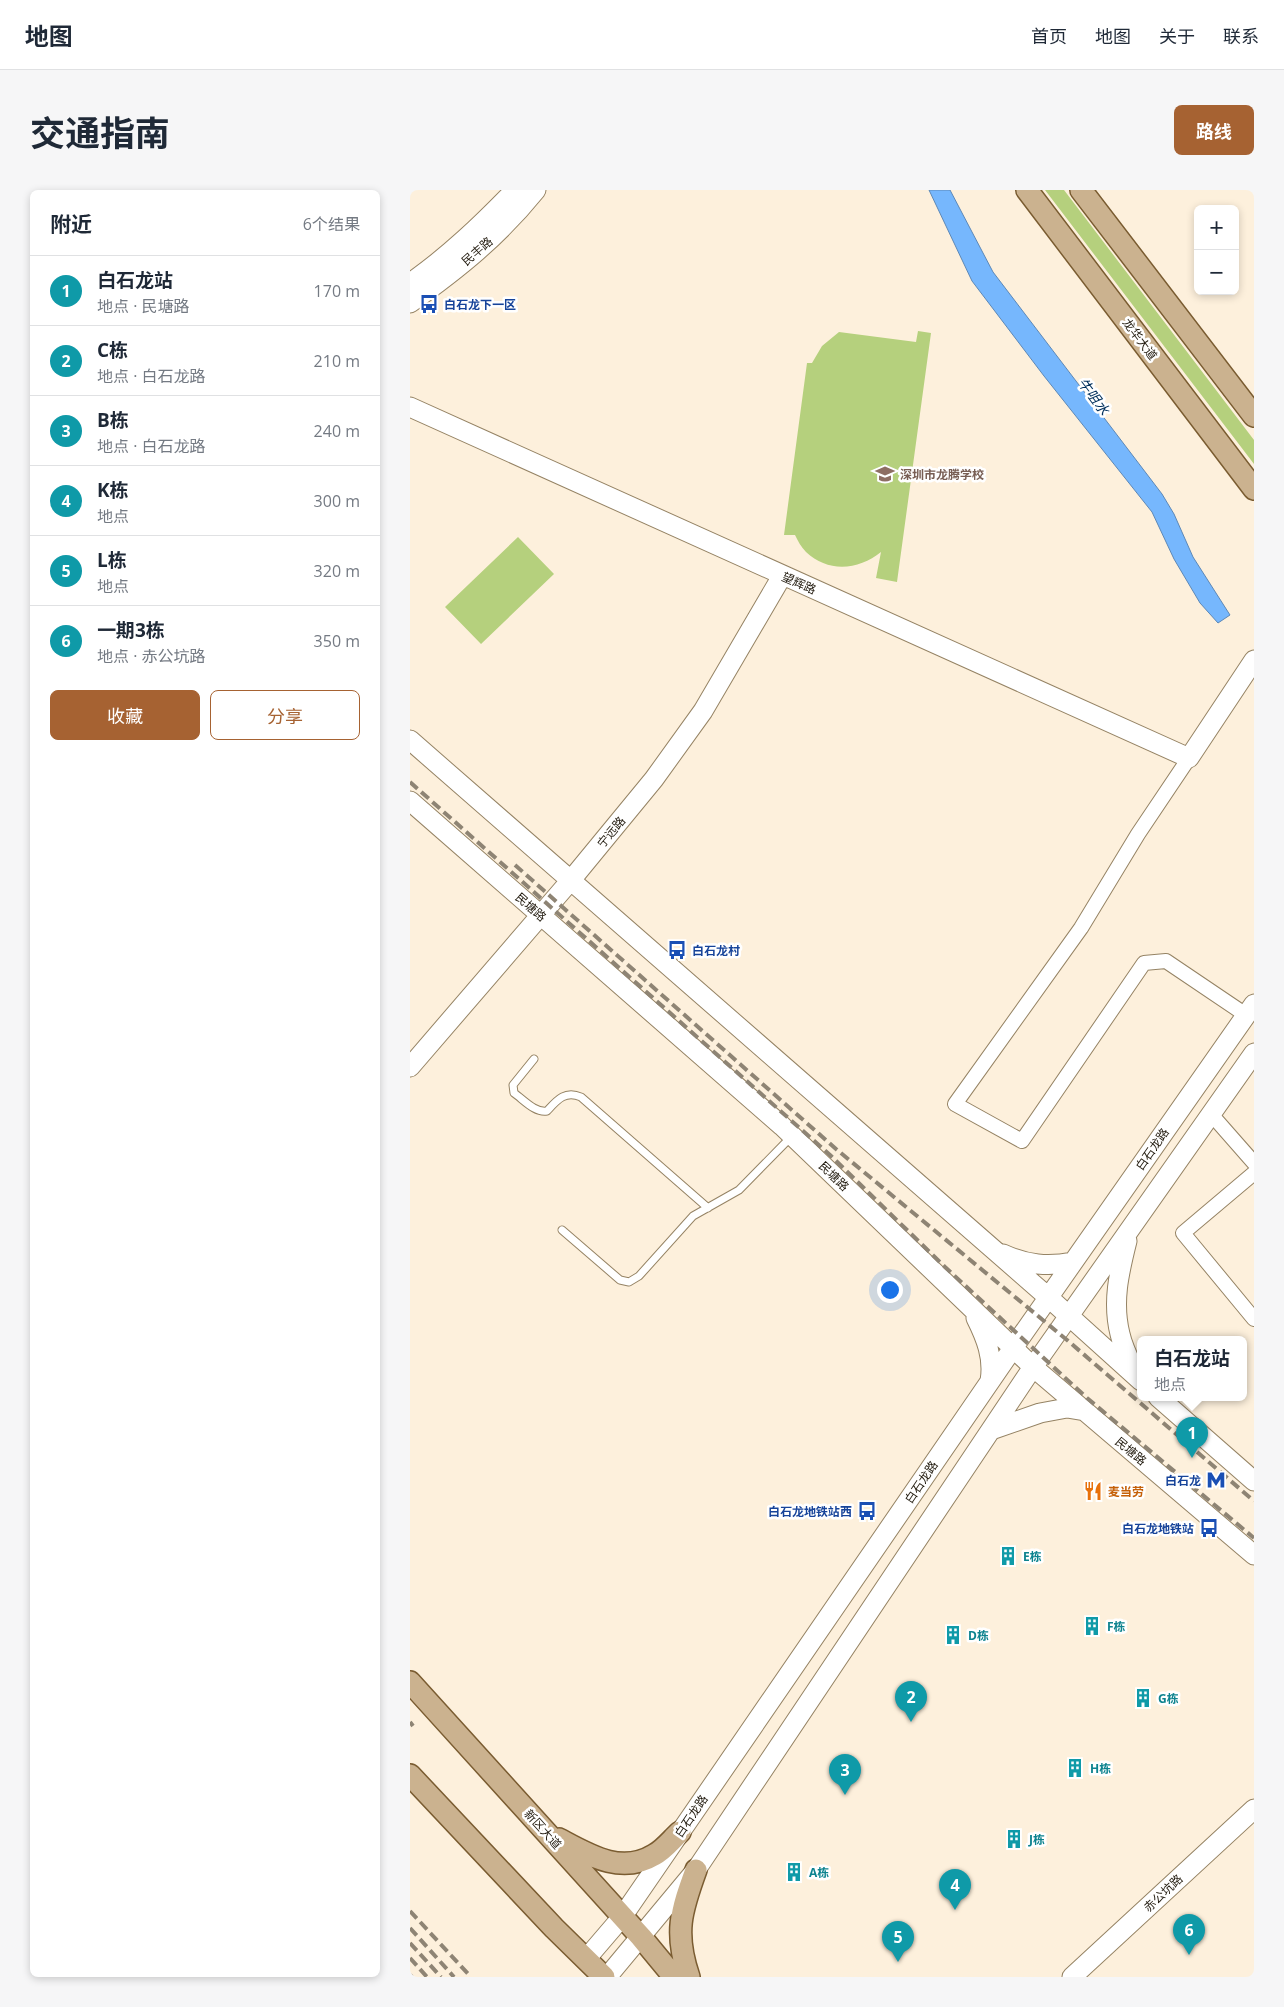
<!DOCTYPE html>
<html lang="zh">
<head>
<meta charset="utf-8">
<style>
  body { margin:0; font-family:"Open Sans","Noto Sans SC",sans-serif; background:#f6f6f7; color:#1f2937 }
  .controls { position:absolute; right:15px; top:15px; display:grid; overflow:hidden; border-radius:8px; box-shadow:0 2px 8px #0003 }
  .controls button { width:45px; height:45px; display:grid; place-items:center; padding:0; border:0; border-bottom:1px solid #e0e1e3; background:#fff; color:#1f2937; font:25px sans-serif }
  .you { position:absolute; left:479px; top:1099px; width:18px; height:18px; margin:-12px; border:4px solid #fff; border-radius:50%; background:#1a73e8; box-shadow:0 0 0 8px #1a73e833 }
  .badge { display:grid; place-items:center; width:32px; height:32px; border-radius:50%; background:#a66232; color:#fff; font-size:16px; font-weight:700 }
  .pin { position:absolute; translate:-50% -41px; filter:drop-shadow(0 1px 2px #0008) }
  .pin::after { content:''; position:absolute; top:26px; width:18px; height:15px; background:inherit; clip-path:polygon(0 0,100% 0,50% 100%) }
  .popup { position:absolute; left:727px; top:1146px; width:110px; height:65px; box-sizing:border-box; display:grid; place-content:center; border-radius:8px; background:#fff; filter:drop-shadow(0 1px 4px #0005); font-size:16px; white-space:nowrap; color:#747a83 }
  .popup b { font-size:19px; color:#1f2937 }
  .popup::after { content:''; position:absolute; left:50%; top:100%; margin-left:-10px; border:10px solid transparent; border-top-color:#fff }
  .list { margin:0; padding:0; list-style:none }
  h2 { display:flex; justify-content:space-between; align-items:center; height:65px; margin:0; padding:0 20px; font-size:21px }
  h2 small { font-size:16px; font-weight:400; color:#747a83 }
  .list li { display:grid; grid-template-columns:32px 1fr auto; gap:15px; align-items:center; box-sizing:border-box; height:70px; padding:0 20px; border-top:1px solid #e0e1e3 }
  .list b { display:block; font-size:19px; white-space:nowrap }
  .list p { margin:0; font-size:16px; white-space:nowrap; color:#747a83 }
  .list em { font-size:16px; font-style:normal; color:#747a83 }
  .actions { display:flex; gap:10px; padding:15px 20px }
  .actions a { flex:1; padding:11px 0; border:1px solid #a66232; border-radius:8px; text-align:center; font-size:18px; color:#a66232 }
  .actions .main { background:#a66232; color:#fff }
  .map { position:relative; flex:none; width:844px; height:1787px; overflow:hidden; border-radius:8px }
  header { display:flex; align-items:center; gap:30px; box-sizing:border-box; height:70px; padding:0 25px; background:#fff; border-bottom:1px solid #e0e1e3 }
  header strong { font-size:24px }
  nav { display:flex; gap:28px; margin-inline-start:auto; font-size:18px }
  .intro { display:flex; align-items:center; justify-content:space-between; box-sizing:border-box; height:120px; padding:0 30px }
  h1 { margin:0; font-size:35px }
  .button { padding:12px 22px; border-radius:8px; background:#a66232; color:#fff; font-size:18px; font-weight:700 }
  main { display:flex; gap:30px; padding:0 30px }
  aside { flex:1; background:#fff; border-radius:8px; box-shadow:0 2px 8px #0003 }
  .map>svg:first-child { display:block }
  .green { fill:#b5d07d }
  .water { fill:#76b7fd; stroke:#5d88b6 }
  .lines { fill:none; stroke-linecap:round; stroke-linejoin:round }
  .lane-casing { stroke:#958364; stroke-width:9 }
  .street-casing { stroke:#958364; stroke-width:16 }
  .secondary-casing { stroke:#958364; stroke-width:21 }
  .primary-casing { stroke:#7a5c31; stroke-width:24 }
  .lane { stroke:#fff; stroke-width:7 }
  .street { stroke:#fff; stroke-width:14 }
  .secondary { stroke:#fff; stroke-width:19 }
  .primary { stroke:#cbb28f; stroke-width:21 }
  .rail { stroke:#8e8474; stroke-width:4; stroke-dasharray:10 5; stroke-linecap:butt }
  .labels { text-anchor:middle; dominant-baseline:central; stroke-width:5; stroke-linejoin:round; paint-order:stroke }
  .street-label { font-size:12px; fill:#221b0f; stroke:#fff }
  .transit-label { font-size:12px; font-weight:bold; fill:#164399; stroke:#fff; text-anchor:end }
  .education-label { font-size:12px; font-weight:bold; fill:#785e54; stroke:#fff; text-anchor:start }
  .food-label { font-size:12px; font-weight:bold; fill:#c56008; stroke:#fff; text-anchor:start }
  .culture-label { font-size:12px; font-weight:bold; fill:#0d838f; stroke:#fff; text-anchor:start }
  .water-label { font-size:14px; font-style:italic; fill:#002f5b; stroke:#fff }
</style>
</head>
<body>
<header>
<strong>地图</strong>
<nav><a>首页</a><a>地图</a><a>关于</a><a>联系</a></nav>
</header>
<div class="intro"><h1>交通指南</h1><a class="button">路线</a></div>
<main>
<aside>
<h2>附近<small>6个结果</small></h2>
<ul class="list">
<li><span class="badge" style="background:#0f9aa8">1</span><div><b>白石龙站</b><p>地点 · 民塘路</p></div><em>170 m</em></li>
<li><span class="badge" style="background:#0f9aa8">2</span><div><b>C栋</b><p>地点 · 白石龙路</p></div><em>210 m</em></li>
<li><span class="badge" style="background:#0f9aa8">3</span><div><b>B栋</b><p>地点 · 白石龙路</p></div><em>240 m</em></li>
<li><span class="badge" style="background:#0f9aa8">4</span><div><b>K栋</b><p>地点</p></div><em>300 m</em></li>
<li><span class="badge" style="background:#0f9aa8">5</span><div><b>L栋</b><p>地点</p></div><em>320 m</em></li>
<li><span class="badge" style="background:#0f9aa8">6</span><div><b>一期3栋</b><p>地点 · 赤公坑路</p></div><em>350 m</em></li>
</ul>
<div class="actions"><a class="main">收藏</a><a>分享</a></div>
</aside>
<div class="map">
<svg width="844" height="1787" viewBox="0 0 844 1787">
  <rect width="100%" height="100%" fill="#fdf0dc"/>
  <path class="green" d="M635,0H654L844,250V274Z
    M508,141L521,143L487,392L466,388L471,362C449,380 418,383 396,362C391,357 388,351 385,345H374L397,173H402L412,156L429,142L506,152Z
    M108,347L144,384L71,454L35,417Z"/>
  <path class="water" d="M519,0H540L583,82L752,304L764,324L783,367L820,425L808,433L790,413L764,369L742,322L634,186L562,91Z"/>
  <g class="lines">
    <g class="lane-casing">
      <path id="lane" d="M124,869L103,895L104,903C114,910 125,923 137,921C147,910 155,900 171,907L298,1018
        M152,1040L210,1090L219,1092L229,1086L283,1026L329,1000L382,946"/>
    </g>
    <g class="street-casing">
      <path id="street" d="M779,568L728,644L671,738L545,914L612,951L734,773L756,771L836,825
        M801,924L844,973
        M844,983L773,1043L844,1129"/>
    </g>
    <g class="secondary-casing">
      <path id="secondary" d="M0,93C39,66 72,34 105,0
        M0,113C48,79 89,46 126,0
        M0,217L779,568L844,470
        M0,550L638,1107L731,1191
        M0,611L372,936L623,1177L844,1365
        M0,877L161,690L244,589L293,521L372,386
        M717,1051C709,1083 702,1112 710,1144C713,1158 720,1171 726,1184
        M593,1064C617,1075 638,1077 663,1072
        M566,1128C576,1148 584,1168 580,1191
        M748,1207L844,1291
        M581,1240L630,1223L657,1218L675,1221
        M176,1769L212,1727L603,1158L844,814
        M197,1787L286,1680L623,1177L844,863
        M662,1787L844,1619"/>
    </g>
    <g class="primary-casing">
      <path id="primary" d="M617,0L844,299
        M671,0L844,226
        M0,1492L231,1747L264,1787
        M0,1585L144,1738L194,1787
        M149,1649C179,1665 211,1685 244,1665C254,1660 262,1649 270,1642
        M279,1787C264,1743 271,1721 286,1680"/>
    </g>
    <use href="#lane" class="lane"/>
    <use href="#street" class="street"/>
    <use href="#secondary" class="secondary"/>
    <use href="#primary" class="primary"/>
    <path class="rail" d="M0,592L420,965L535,1077L677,1208L844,1348
      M105,675L426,959L657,1150L844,1311
      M0,1532L3,1536
      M0,1721L61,1787
      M0,1738L44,1787
      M0,1753L31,1787
      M0,1768L17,1787
      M0,1785L2,1787"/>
  </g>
  <defs>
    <g id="bus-bare" transform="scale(1.5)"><path d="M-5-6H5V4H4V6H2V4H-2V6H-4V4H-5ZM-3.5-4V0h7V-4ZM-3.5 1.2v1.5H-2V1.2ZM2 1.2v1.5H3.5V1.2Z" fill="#1a4fb4" stroke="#fff" stroke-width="2.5" paint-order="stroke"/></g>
    <g id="school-bare" transform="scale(1.5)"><path d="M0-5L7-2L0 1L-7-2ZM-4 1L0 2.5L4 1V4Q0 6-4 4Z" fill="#8d6e63" stroke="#fff" stroke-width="2.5" paint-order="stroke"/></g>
    <g id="metro-bare" transform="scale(1.5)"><path d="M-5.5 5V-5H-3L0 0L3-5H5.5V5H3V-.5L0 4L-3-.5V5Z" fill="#1a4fb4" stroke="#fff" stroke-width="2.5" paint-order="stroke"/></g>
    <g id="restaurant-bare" transform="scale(1.5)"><path d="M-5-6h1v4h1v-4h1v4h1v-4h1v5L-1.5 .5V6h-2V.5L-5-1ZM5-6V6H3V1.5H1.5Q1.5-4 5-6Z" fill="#e8710a" stroke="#fff" stroke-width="2.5" paint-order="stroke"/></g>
    <g id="building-bare" transform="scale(1.5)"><path d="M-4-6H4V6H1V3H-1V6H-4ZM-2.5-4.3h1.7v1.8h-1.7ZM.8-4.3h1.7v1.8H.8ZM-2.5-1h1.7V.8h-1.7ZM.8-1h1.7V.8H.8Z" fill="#0f9aa8" stroke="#fff" stroke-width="2.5" paint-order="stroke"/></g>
  </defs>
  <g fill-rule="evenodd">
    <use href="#bus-bare" x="19" y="114"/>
    <use href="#school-bare" x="475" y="284"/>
    <use href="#bus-bare" x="267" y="760"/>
    <use href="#metro-bare" x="806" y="1290"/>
    <use href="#restaurant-bare" x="683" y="1301"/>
    <use href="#bus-bare" x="457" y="1321"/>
    <use href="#bus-bare" x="799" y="1338"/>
    <use href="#building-bare" x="598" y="1366"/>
    <use href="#building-bare" x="682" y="1436"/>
    <use href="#building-bare" x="543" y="1445"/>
    <use href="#building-bare" x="733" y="1508"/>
    <use href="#building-bare" x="665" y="1578"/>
    <use href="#building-bare" x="604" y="1649"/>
    <use href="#building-bare" x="384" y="1682"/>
  </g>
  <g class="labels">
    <g class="street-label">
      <text transform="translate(67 61) rotate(-41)">民丰路</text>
      <text transform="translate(730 149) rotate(53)">龙华大道</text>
      <text transform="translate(389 393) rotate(24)">望辉路</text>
      <text transform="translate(201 642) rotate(-50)">宁远路</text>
      <text transform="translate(121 717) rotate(41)">民塘路</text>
      <text transform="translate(742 959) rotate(-55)">白石龙路</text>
      <text transform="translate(424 986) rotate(44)">民塘路</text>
      <text transform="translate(721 1261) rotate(40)">民塘路</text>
      <text transform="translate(511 1292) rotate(-56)">白石龙路</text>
      <text transform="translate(281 1626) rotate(-56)">白石龙路</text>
      <text transform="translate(133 1639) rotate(48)">新区大道</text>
      <text transform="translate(753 1703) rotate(-43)">赤公坑路</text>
    </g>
    <g class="transit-label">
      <text x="34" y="114" text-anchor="start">白石龙下一区</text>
      <text x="282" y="760" text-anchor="start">白石龙村</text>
      <text x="791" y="1290">白石龙</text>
      <text x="442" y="1321">白石龙地铁站西</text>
      <text x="784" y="1338">白石龙地铁站</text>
    </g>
    <g class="education-label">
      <text x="490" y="284">深圳市龙腾学校</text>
    </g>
    <g class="food-label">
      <text x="698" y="1301">麦当劳</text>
    </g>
    <g class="culture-label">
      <text x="613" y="1366">E栋</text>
      <text x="697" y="1436">F栋</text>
      <text x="558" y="1445">D栋</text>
      <text x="748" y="1508">G栋</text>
      <text x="680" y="1578">H栋</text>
      <text x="619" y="1649">J栋</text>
      <text x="399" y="1682">A栋</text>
    </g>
    <g class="water-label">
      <text transform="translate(684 206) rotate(53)">牛咀水</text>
    </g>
  </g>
</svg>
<div class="controls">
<button>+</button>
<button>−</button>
</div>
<div class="you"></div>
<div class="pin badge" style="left:782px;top:1268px;background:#0f9aa8">1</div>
<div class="popup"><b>白石龙站</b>地点</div>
<div class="pin badge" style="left:501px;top:1532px;background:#0f9aa8">2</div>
<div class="pin badge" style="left:435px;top:1605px;background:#0f9aa8">3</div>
<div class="pin badge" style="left:545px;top:1720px;background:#0f9aa8">4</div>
<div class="pin badge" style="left:488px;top:1772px;background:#0f9aa8">5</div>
<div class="pin badge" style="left:779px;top:1765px;background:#0f9aa8">6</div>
</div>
</main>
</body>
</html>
